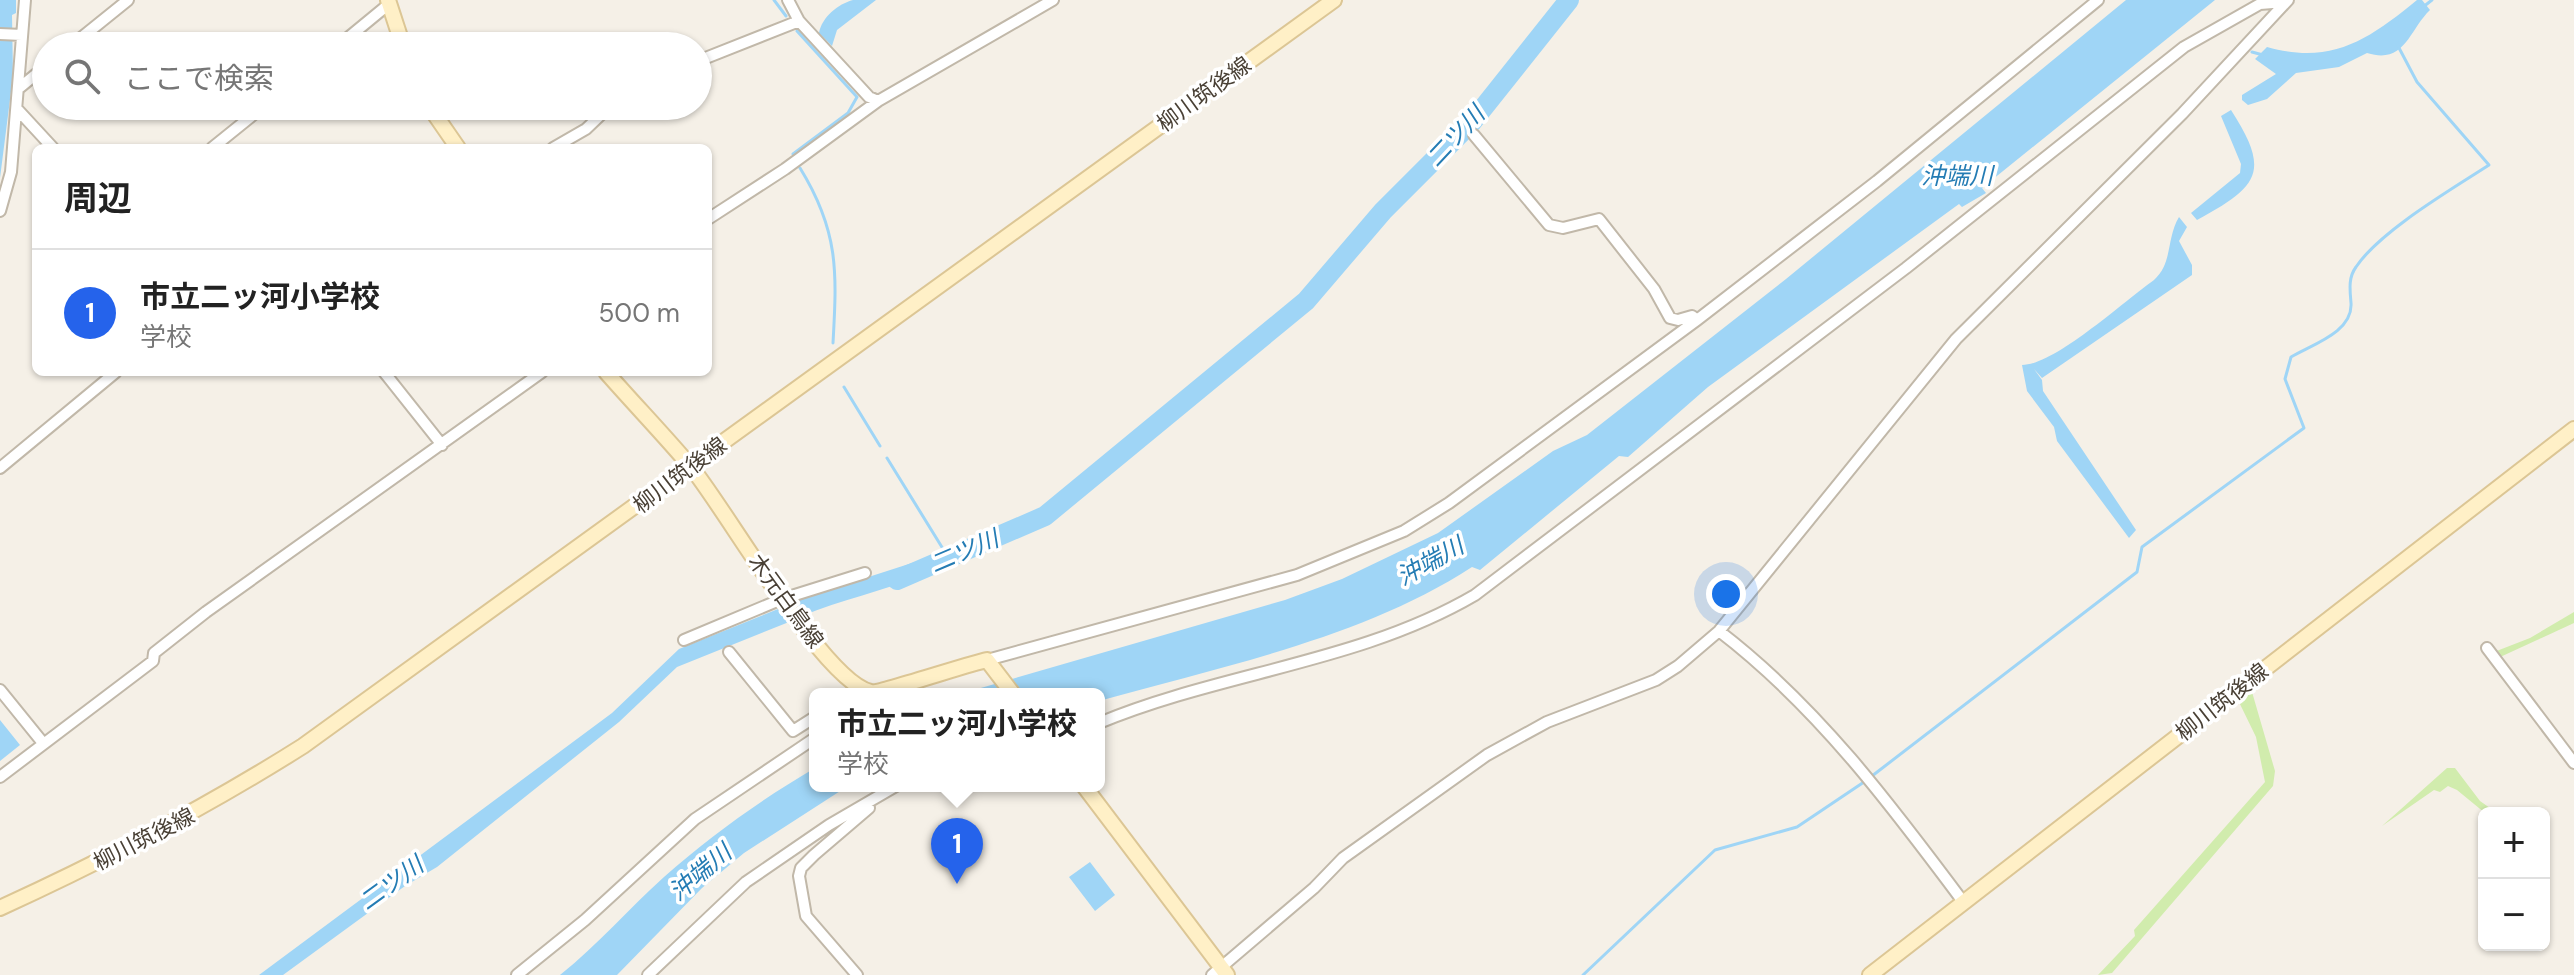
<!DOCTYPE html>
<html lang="ja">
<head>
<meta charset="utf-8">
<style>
  body { margin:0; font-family:"DM Sans","Noto Sans JP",sans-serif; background:#f6f6f6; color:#222 }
  .controls { position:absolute; right:24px; bottom:24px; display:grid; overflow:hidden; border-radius:12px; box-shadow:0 2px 6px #0004 }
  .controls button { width:72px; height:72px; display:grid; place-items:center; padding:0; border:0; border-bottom:2px solid #e0e0e0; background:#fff; color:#222; font:40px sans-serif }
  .you { position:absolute; left:1726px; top:594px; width:28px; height:28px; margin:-20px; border:6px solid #fff; border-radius:50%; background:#1a73e8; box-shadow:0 0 0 12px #1a73e833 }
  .badge { display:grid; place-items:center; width:52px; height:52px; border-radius:50%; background:#2563eb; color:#fff; font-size:26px; font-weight:700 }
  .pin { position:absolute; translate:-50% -66px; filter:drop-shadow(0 2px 4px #0008) }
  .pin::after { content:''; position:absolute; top:42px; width:28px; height:24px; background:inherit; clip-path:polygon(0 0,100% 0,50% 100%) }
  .popup { position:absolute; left:809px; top:688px; width:296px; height:104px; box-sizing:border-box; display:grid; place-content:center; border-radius:12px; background:#fff; filter:drop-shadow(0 2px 6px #0005); font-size:26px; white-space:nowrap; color:#767676 }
  .popup b { font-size:30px; color:#222 }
  .popup::after { content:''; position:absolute; left:50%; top:100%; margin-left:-16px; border:16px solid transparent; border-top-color:#fff }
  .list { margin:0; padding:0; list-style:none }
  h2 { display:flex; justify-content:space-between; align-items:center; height:104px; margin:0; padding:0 32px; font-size:34px }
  h2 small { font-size:26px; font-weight:400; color:#767676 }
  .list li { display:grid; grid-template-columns:52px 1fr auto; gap:24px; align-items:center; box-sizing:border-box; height:128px; padding:0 32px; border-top:2px solid #e0e0e0 }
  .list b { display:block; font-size:30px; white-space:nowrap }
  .list p { margin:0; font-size:26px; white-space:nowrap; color:#767676 }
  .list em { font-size:26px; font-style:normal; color:#767676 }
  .icon { flex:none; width:44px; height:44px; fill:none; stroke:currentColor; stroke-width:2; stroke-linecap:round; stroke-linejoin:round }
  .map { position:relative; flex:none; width:2574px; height:975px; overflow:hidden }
  .search { position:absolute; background:#fff; box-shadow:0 2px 6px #0004; left:32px; top:32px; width:680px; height:88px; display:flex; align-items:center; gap:20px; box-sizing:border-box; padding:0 28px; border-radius:44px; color:#767676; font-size:30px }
  .panel { position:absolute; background:#fff; box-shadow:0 2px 6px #0004; left:32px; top:144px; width:680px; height:232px; border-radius:12px }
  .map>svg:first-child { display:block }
  .green { fill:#d1ecad }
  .water { fill:#9fd5f6 }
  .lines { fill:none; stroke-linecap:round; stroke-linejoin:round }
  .stream { stroke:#9fd5f6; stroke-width:3 }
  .river { stroke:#9fd5f6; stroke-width:20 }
  .minor-casing { stroke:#c1b8a9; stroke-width:14 }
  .secondary-casing { stroke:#dcc695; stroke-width:18 }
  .minor { stroke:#fff; stroke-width:10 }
  .secondary { stroke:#fff0c7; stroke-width:14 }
  .labels { text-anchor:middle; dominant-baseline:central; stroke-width:7; stroke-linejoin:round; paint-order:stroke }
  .street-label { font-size:22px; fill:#494035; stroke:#fff }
  .water-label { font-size:24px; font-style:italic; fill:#247cb4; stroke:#fff }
</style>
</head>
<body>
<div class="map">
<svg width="2574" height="975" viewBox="0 0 2574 975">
  <rect width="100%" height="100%" fill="#f5f0e7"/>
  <path class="green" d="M2574,612V623L2498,658L2494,652L2530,638Z
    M2252,692L2275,771L2273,786L2112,973L2098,975L2135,936L2134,930L2265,782L2256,737L2238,700Z
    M2447,768H2455L2480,801L2497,813H2485L2457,790L2448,786L2440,792L2434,790L2382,826Z"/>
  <path class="water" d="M0,0H16V13L12,15L13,76L0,178Z
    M853,0H876L837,30L832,46L819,33C822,17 838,4 853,0Z
    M2126,0H2215L1982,188L1986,193L1962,207L1959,204L1708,387L1628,457L1619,456L1480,570L1472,567C1363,638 1223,666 1099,701V694H960L1285,600L1342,579L1438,533L1553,451L1587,435L1786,279Z
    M2417,0H2422L2430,10C2409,30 2405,65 2367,53L2339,67L2296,73L2267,99L2248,105L2242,100V95L2276,74L2255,59L2267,47C2332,65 2368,40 2417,0Z
    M2231,110C2271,172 2259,186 2197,220L2191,213L2240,173L2241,164L2221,116Z
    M2179,217L2187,227L2179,241L2192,265V275L2042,378L2034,369L2042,380L2043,391L2136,530L2129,538L2057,441L2054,427L2027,391L2022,365C2055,365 2124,301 2154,280C2173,263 2166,239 2179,217Z
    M915,562L921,576C882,591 841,600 802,616L791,602Z
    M778,609L789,622L677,667L619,722L437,867L405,886L283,975H259L612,713L679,649Z
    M0,720L20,745L0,761Z
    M815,768V786H848L744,853L702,888L617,975H560C599,944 628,909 664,877C710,836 762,799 815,768Z
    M1090,862L1115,895L1095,911L1069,877Z"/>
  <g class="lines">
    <path class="stream" d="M774,0L786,16
      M2423,7L2432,0
      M2252,52L2263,55
      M793,154L848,113L857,97L797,31
      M800,168C839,231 837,272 833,343
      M844,387L880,446
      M887,458L948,557
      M1872,776L2137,572L2142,547L2304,428L2285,379L2291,357C2313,344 2353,332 2351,303C2350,290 2348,278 2356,267C2380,231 2452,189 2489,165L2417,82L2398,46
      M1583,975L1715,850L1797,827L1864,782"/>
    <path class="river" d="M897,580L1045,516L1306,301L1383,211L1472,122L1569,0"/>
    <g class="minor-casing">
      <path id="minor" d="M788,0L799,21L869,97L878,101
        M0,34L22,35
        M71,46L128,0
        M338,46L389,4
        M698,61L799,21
        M18,89L46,66
        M17,109L53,148
        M1474,135L1549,225L1563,228L1599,219L1654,289L1670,318L1678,320L1692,316L1697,320
        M212,148L264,106
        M553,148L586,129L610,106
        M0,211L11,172L25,0
        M708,219L785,169L878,101L1053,0
        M384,372L442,445
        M0,468L116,372
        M1719,631C1817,706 1891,805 1964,903
        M684,640L782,599L865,573
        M2487,648L2574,763
        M729,652L793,731L815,717
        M987,660L1297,575L1404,531L1449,503L1697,320L1877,181L2098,0
        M0,690L43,743
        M1099,723C1221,672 1359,663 1475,595L1906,268L2184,47L2260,4L2285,2
        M0,777L153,661L154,653L206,612L542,372
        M517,975L585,920L695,819L815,738
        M648,975L746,882L829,825L896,786
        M857,975L806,916L799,876L801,868L814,855L869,808
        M1212,975L1314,888L1343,858L1487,755L1547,722L1656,680L1678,666L1719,631L1956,339L2182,114L2288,0"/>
    </g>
    <g class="secondary-casing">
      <path id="secondary" d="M388,0L403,46
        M429,106L458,148
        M606,372C634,404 664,435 691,467C727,511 824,682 871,692C878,694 968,664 987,660L1013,694
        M1084,786L1227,975
        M0,908C105,860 205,808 303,746L1334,0
        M1870,975L2574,429"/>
    </g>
    <use href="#minor" class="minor"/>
    <use href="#secondary" class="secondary"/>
  </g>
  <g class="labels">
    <g class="street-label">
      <text transform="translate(1204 94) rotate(-36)">柳川筑後線</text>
      <text transform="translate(680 475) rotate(-37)">柳川筑後線</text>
      <text transform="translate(786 601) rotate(54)">木元白鳥線</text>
      <text transform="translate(2222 702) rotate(-38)">柳川筑後線</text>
      <text transform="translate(144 839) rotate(-27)">柳川筑後線</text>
    </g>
    <g class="water-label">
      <text transform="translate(1455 136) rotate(-47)">二ツ川</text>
      <text x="1957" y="175">沖端川</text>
      <text transform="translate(964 551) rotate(-23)">二ツ川</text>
      <text transform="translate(1430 561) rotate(-29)">沖端川</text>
      <text transform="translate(700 872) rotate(-40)">沖端川</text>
      <text transform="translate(391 883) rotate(-36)">二ツ川</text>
    </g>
  </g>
</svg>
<div class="controls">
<button>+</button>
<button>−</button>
</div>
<div class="you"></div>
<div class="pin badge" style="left:957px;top:884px">1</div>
<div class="popup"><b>市立二ッ河小学校</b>学校</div>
<div class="search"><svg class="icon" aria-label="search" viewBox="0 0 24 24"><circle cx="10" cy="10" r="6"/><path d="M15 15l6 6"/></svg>ここで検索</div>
<section class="panel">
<h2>周辺<small></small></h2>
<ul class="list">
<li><span class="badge">1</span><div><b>市立二ッ河小学校</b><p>学校</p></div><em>500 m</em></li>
</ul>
</section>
</div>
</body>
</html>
